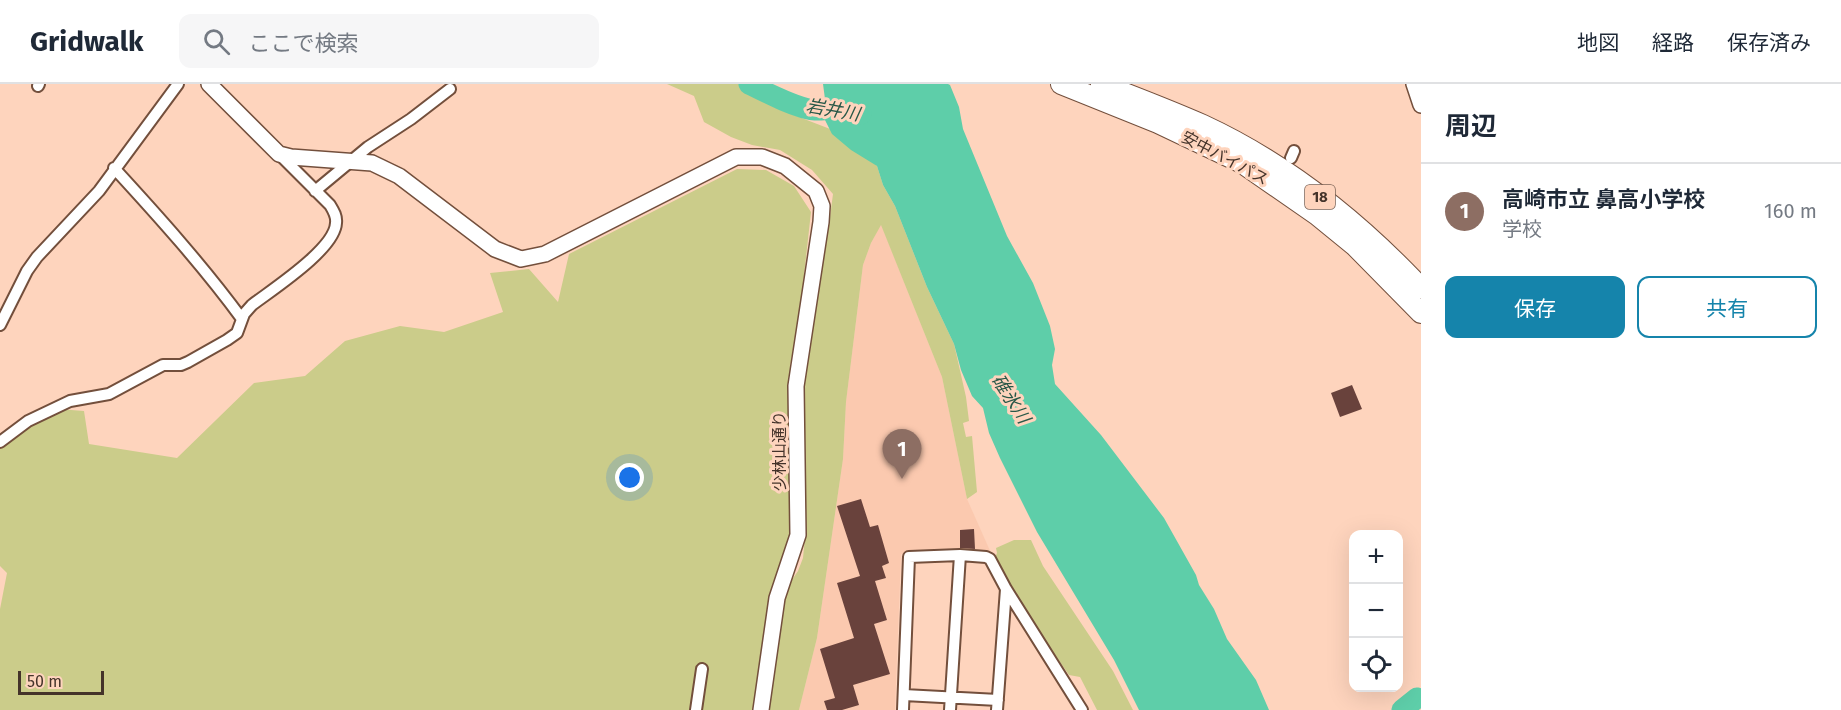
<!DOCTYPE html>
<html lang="ja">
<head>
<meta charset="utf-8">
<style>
  body { margin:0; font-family:"Fira Sans","Noto Sans JP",sans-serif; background:#f6f6f7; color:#1f2937 }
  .controls { position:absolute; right:18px; bottom:18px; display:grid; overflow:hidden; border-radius:12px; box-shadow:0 6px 24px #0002 }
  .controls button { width:54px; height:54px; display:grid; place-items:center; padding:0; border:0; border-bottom:2px solid #e0e1e3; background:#fff; color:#1f2937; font:30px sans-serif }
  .scale { position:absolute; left:18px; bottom:15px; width:86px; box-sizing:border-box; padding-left:6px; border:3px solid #44332a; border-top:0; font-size:16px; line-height:21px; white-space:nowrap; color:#44332a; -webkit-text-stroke:4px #fed4bd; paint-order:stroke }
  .you { position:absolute; left:630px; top:394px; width:21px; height:21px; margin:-15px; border:4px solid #fff; border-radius:50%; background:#1a73e8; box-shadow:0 0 0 9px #1a73e833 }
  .badge { display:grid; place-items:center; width:39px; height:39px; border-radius:50%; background:#1584ab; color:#fff; font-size:20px; font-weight:700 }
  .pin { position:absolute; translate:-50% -50px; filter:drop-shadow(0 2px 3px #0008) }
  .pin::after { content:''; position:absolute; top:32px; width:21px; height:18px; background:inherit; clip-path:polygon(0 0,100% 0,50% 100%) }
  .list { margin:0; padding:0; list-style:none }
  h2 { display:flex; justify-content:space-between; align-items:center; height:78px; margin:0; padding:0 24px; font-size:26px }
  h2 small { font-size:20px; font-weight:400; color:#747a83 }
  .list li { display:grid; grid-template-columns:39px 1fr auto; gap:18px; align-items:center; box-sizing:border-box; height:96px; padding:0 24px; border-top:2px solid #e0e1e3 }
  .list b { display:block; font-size:22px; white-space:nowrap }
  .list p { margin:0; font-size:20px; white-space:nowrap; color:#747a83 }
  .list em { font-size:20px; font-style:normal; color:#747a83 }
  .actions { display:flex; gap:12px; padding:18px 24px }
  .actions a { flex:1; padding:14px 0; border:2px solid #1584ab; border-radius:12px; text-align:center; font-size:21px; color:#1584ab }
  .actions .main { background:#1584ab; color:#fff }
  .icon { flex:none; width:33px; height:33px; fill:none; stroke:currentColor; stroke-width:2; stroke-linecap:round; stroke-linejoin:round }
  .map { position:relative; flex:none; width:1421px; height:626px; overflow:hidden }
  header { display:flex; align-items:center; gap:36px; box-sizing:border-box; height:84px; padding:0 30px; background:#fff; border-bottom:2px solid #e0e1e3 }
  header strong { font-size:28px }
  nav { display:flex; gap:33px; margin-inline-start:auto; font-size:21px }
  .search { width:420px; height:54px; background:#f6f6f7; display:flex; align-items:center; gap:15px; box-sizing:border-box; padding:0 21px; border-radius:12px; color:#747a83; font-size:22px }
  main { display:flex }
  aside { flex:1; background:#fff }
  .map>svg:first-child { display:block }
  .built { fill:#fbc9af }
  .green { fill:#cbcc8a }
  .water { fill:#5ecea9 }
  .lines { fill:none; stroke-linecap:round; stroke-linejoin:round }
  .river { stroke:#5ecea9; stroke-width:21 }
  .building { fill:#69423c }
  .street-casing { stroke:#734f3c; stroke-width:14 }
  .secondary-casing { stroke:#734f3c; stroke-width:18 }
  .highway-casing { stroke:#734f3c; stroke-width:22 }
  .street { stroke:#fff; stroke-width:10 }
  .secondary { stroke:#fff; stroke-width:15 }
  .highway { stroke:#fff; stroke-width:20 }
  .labels { text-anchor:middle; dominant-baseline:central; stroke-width:6; stroke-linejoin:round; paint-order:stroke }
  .shield { fill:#fed4bd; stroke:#7c6356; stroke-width:1.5 }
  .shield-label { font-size:15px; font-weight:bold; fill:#44332a }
  .street-label { font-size:16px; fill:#44332a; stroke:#fed4bd }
  .water-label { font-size:18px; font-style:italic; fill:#295848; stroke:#fed4bd }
</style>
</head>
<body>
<header>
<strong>Gridwalk</strong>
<div class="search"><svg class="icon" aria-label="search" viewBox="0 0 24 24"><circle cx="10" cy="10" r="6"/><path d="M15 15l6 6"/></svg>ここで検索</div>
<nav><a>地図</a><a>経路</a><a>保存済み</a></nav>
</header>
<main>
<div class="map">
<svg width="1421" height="626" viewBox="0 0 1421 626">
  <rect width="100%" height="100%" fill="#fed4bd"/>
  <path class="built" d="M881,140L942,293L967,415L991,469L901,470L895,626H799L817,554L843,375L846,318L863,181L871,159Z"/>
  <path class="green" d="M667,0H740L781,26L843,50L877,82L883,101L895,122L927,203L954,260L966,313L969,337L963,339L966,353L972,352L977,408L967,415L942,293L881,141L871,159L863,181L846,318L843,375L817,554L799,626H766L785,506L798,487L803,474L805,453L802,301L810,232L830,133L833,110L812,86L780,66L752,61L731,53L704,38L694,12Z
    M737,85L766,86L794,102L811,128L800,228L790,282L791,448L755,626H0V525L7,489L0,482V365L29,342L58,325L84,327L89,360L177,374L254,299L305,292L345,257L400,242L444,248L503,228L490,189L529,185L558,218L569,170Z
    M1014,456H1031L1043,482L1113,587L1133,626H1097L1080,593L1069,591L1023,525L994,476L997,469L996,464Z"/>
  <path class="water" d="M823,0H948L950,1L959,23L963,45L1007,152L1033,199L1050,242L1055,265L1052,281L1055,300L1101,351L1164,434L1196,491L1199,501L1214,525L1227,555L1256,596L1269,626H1139L1114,576L1037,448L1000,374L989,349L983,324L972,312L961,286L954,260L927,203L895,122L883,101L877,82L851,66L832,50L825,36L838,33L833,24L825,15Z"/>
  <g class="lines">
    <path class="river" d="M749,0C765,8 798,25 815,26C834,26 841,22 861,30
      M1402,626L1417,614"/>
  </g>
  <path class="building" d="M1352,301L1362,325L1340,333L1331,309Z
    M861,415L870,443L878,441L889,479L882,482L886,494L875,497L887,536L874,540L890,590L853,601L859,621L842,626H827L824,617L835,614L820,565L854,554L837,499L860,492L837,422Z
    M974,445L975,465L960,464V446Z"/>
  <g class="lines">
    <g class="street-casing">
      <path id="street" d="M38,2L39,0
        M1291,74L1294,67
        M114,84C159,133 203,182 242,235
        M315,107L368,63L411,35L450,5
        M0,241L27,187L37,173L99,107L178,0
        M0,358L28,337L70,317L109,310L163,281H181L188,278L227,256L237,249L244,230L252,221C273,205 335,165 336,139C337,132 333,126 330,121L279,70
        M904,611L998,616
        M696,626L702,585
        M903,626L909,473L960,471L986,473L990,475L1006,505L1082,626
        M950,626L960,471
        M997,626L1006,505"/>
    </g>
    <g class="secondary-casing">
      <path id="secondary" d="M209,0L279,70L291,73L372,79L399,92L495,165L521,175L545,170L736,73H762L785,82L816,107L822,122L821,138L796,302L798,451L777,514L761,626
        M1414,0L1421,21"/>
    </g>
    <g class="highway-casing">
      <path id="highway" d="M1061,0L1158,39L1242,79L1317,131L1355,162L1421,229
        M1101,0C1135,13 1169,26 1203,41C1285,79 1359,138 1421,204"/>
    </g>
    <use href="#street" class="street"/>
    <use href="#secondary" class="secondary"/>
    <use href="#highway" class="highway"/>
  </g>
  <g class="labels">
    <rect class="shield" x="1305" y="101" width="30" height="24" rx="4.5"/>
    <g class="shield-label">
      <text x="1320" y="113">18</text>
    </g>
    <g class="street-label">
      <text transform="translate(1225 74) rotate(28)">安中バイパス</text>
      <text transform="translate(779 367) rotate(-90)">少林山通り</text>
    </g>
    <g class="water-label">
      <text transform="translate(833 26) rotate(10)">岩井川</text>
      <text transform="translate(1011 315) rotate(57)">碓氷川</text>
    </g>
  </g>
</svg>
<div class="controls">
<button>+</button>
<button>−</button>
<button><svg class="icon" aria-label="locate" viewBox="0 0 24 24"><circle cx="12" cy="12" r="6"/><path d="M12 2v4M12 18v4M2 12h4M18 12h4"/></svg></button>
</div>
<div class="scale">50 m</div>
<div class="you"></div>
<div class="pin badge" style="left:902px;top:395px;background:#8d6e63">1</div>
</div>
<aside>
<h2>周辺<small></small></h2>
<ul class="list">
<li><span class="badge" style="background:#8d6e63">1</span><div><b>高崎市立 鼻高小学校</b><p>学校</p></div><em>160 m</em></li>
</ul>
<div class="actions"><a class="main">保存</a><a>共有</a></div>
</aside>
</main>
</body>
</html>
